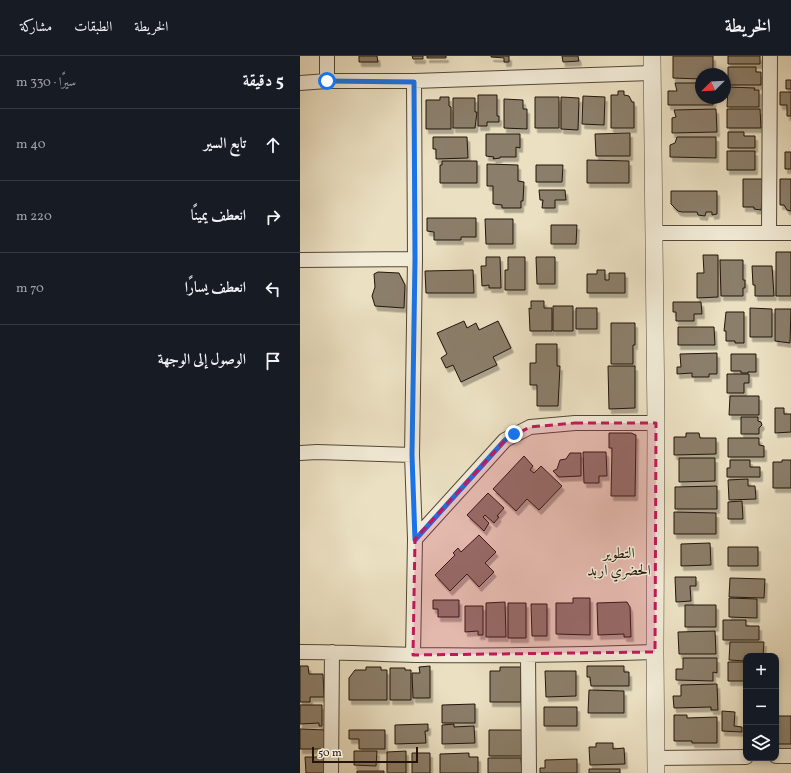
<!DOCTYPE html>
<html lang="ar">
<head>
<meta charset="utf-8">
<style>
  body { margin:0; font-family:Vollkorn,Amiri,serif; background:#20242c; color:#f1f3f6; direction:rtl }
  .controls { position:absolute; right:12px; bottom:12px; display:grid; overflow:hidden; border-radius:8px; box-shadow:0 2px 6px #0003 }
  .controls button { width:36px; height:36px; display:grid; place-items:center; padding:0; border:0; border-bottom:1px solid #363941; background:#171b24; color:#f1f3f6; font:20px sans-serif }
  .compass { position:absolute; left:395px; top:12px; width:36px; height:36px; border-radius:50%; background:#171b24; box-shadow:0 2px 6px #0003; rotate:246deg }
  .scale { position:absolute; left:12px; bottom:10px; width:106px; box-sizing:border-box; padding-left:4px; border:2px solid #22140b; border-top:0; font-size:11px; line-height:14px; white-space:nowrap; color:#22140b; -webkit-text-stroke:3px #f2ebd7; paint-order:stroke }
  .stop { position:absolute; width:12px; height:12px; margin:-9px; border:3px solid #1a73e8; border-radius:50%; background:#fff }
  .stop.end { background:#1a73e8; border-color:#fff; box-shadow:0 1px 4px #0008 }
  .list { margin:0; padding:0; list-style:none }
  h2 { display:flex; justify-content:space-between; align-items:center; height:52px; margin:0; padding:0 16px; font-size:17px }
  h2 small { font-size:13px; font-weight:400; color:#9ea1a6 }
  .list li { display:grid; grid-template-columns:26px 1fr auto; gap:12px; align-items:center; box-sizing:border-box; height:72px; padding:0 16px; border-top:1px solid #363941 }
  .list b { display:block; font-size:15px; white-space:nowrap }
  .list em { font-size:13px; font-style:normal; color:#9ea1a6 }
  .icon { flex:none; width:22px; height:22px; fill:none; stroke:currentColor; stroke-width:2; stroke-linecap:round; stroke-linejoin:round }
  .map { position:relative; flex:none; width:491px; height:717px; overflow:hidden; direction:ltr }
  header { display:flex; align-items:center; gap:24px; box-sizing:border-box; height:56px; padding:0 20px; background:#171b24; border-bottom:1px solid #363941 }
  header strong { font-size:19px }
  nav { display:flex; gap:22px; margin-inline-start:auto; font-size:14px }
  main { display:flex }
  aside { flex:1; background:#171b24 }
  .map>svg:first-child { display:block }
  .building { fill:#8b7e6a; stroke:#22140b; filter:url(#shadow) }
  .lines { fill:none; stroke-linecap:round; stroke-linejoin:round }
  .minor-casing { stroke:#544739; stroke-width:16 }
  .tertiary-casing { stroke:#544739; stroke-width:18 }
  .minor { stroke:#f2ebd7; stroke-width:14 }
  .tertiary { stroke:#f2ebd7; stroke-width:17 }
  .route { stroke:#1a73e8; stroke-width:5 }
  .marked { fill:#c2185b; fill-opacity:0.2; stroke:#c2185b; stroke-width:3; stroke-dasharray:8 5; stroke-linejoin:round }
  .labels { text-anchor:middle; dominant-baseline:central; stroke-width:3; stroke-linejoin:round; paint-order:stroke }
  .neighbourhood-label { font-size:15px; fill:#22140b; stroke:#f2ebd7 }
</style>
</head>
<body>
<header>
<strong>الخريطة</strong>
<nav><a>الخريطة</a><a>الطبقات</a><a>مشاركة</a></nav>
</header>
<main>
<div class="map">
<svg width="491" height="717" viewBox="0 0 491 717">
  <defs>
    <filter id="shadow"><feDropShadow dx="2.5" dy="4.5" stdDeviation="0" flood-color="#0004"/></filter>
  </defs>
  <rect width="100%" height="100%" fill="#ebe0c2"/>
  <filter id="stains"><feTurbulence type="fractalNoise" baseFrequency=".005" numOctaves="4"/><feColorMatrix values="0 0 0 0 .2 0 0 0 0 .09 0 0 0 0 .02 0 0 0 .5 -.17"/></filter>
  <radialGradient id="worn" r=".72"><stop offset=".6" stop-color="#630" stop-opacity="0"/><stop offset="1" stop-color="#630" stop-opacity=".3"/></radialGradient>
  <path class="building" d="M59,0H77L78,6H59Z
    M112,0H123V3H113Z
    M127,0H146V2H127Z
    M191,0H209V6H204V2L191,1Z
    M262,0H278L279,5L263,6Z
    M373,0H413V18H401V23L373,22Z
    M428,0H460V8H428Z
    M428,11H456V16H461V29H428Z
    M486,24H491V33H486Z
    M375,27H401V42H413V49H368V35H377Z
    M428,31L455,32L454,34H459V51H427Z
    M318,35H324V39L329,40L332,46H334V72H311V39H318Z
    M480,36H491V60H487V49H480Z
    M178,39H197V60H199V66H187V70H178Z
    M283,40L305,41L304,69L282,68Z
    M140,41H149V50L151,51V73H126V44H140Z
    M235,41H259V72H235Z
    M261,41L279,42L278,74L261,73Z
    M153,42H175V56H177L175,72H153Z
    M204,43L223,44V53H227V73L204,72Z
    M416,53L417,76L372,77V62L376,61L374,54Z
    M427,53H460L461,72H427Z
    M428,76H444V80H455V92H428Z
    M330,77V100H296L295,78Z
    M186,78H220V92L216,91V101H200V102L193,103L194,101L186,100Z
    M133,81H167L168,102L136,103V93H133Z
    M377,81H416V102L370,101V89L375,87Z
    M427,95H455V114H427Z
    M485,96H491V113H485Z
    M287,104L329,105V127H287Z
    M142,105H177V127H140V109H142Z
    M187,108L218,109V125L224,126L223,145H221V152H202V149L193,148V130H187Z
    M236,109H263L262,126H236Z
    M443,123H466L461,154L454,153V151H443Z
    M480,123H491V155L487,154L484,149H480Z
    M239,134H265L266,144H255V152H242L243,144H240Z
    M371,135H417V158L412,159V156H406L405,160L398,159L397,156H382L378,155L371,148Z
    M127,162H176V181H161V184H134V176L127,175Z
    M185,163H213V188H186Z
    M251,169H277L276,188H251Z
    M476,196H491V240H476Z
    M403,199H418V241L397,242V217H404Z
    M186,201H200L201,232H189V229L182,230L181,210H186Z
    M208,201H225V234H205V214H208Z
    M236,201H255V228H237Z
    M420,204H443V224H445V232H443V240H421Z
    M452,210H472L474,240H455V229H453Z
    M173,214L174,237H126L125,215Z
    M297,214H305V224H309V217H325V237H287V218H297Z
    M78,216L99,217L105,229L104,252L75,250L72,240L75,231L74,218Z
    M231,245H244V252H252V275H230L229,252L231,253Z
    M373,246H401L402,258H394V265H376V256H373Z
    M253,250H273V275H253Z
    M276,252H297V273H276Z
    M450,252L472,253V281H450Z
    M475,253H491L490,287L475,285Z
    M426,256H444V287H435V285H426V275H424Z
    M164,265L167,272L176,267L179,274L198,265L211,292L193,301L197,309L161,326L153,309L146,312L141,302L147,298L137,277Z
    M311,267H335V289H333V308H311Z
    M378,271H414L415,289H378Z
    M236,288H257V310H260L258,350H237V329H230V307H236Z
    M417,297V318H409V321H392V317L377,318V311H381L380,298Z
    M431,298H456V316H448V317H441V315H431Z
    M308,310H335V352L309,353Z
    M427,318H449V327H444V337H427Z
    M430,340H459V359H429Z
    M475,352H484V358H491V376L475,377Z
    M441,361H458V365L461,366L462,369L459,372V378H441Z
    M309,377H331L336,379L335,440H311L312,392H309Z
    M386,377H399L400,382H416V398L374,399V381H386Z
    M428,382H459V389L464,390V401H428Z
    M283,396H306L307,420H299V427H284Z
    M270,397H281V420L259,421L253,415L257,413L260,404L266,403Z
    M224,400L233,410L230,414L234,417L241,410L262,430L239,454L227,443L216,455L193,433Z
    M379,402H415V425L379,426Z
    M430,404H450V411H460V421H427V412H430Z
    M482,404H491V432H473V406H482Z
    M448,423V430H455L456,443L429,444L428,424Z
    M417,430V453H375V431Z
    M188,437L204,452L197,460L199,461L194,467L185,459L183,461L189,467L184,475L167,459Z
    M442,445L443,463H428V446Z
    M374,456L416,457V478H374Z
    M179,479L196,496L185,507L194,516L179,531L167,518L150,535L135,519L155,499L153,497L158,492L161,496Z
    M410,487L411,509L381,510V488Z
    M428,491H458V510H428Z
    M375,521H396V530H390L391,545L376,546Z
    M430,522L465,523L464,542L429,541Z
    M273,542H290V579L256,578V547H273Z
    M429,542L457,543V562L429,561Z
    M133,544H159V561H138V553H133Z
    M205,546L206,581H186V547Z
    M327,546L330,551L331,581H324V578L298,579L297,547Z
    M208,547H226V582H208Z
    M231,548H247V580H232Z
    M385,549H416V571H385Z
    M165,550H183V579H178V575L165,576Z
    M423,564H446V570H459V584H423Z
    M415,575L416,598H379L378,576Z
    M430,586H464L463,600H446V605L429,604Z
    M383,602H417V617L413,616V625L376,624V613H383Z
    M428,606H446V625H428Z
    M0,610H8L9,618H23L24,641H10V646H0Z
    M130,610V642H113L112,617H120L119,611Z
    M287,610H324V616H329V630H291L290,621H287Z
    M66,611H81V614H87V644H49V622L55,614H66Z
    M200,611H221V646H190V615H200Z
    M90,612H105V614H111V644H90Z
    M245,615H276V640L246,641Z
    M417,628L418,654H411V651L374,652L373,640H381V629Z
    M289,634L324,635V657H288Z
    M175,648V667H142V649Z
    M0,649H22V670H19V667L0,668Z
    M244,651H277V670H244Z
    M422,655L435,656L434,670L442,671V676L422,675Z
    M374,659H387V662L417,661V687H392V685H374Z
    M476,660H491V688H476Z
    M128,668V675H125L126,687L95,688V669Z
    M154,668V671L174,670L175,687L142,688V669Z
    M0,673L26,674V693H0Z
    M49,674H85V693H59V683H49Z
    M189,674H222V700H189Z
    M296,687H313V693L324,692L325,708L290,709L289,691H296Z
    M54,695H77L76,710L54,709Z
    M106,695V717H87V696Z
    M112,697H130V717H112Z
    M169,697V701H178V717H140V698Z
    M5,701H27L28,717H6Z
    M188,702H221L222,717H188Z
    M277,703V717H240V712H245V704Z
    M289,713H320V717H289Z
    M57,715H84V717H57Z"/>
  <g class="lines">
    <g class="minor-casing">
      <path id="minor" d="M27,25V0
        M0,27L27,25H114L352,17
        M355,177H491
        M469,177L470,0
        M0,204L115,203
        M0,397L17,396L112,399
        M115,483L205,384L230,371L275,367H356
        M0,596C38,596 77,598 115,599C195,600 275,599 355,596
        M113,599L115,483L112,399L115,203L114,25
        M228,600L229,717
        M476,700H491
        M356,702L446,701
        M31,717L32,596"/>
    </g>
    <g class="tertiary-casing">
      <path id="tertiary" d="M352,0L356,367L355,596L356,717"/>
    </g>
    <use href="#minor" class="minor"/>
    <use href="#tertiary" class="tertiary"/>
  </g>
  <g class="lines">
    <path class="route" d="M27,25L114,26L115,203L112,399L115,484L205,384L214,378"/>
  </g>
  <path class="marked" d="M275,367H356L355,596L113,599L115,483L205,384L230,371Z"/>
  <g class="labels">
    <g class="neighbourhood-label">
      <text x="319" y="498">التطوير<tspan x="319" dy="17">الحضري اربد</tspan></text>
    </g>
  </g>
  <rect width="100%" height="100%" filter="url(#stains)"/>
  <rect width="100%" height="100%" fill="url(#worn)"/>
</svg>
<div class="controls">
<button>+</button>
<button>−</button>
<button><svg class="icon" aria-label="layers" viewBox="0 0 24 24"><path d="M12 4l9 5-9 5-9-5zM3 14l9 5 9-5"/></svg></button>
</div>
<svg class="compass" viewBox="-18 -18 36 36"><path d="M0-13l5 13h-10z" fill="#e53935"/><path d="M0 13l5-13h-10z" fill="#9ea1a6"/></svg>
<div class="scale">50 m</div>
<div class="stop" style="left:27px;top:25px"></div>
<div class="stop end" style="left:214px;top:378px"></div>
</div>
<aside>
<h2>5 دقيقة<small>سيرًا · 330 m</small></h2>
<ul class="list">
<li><svg class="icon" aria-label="ahead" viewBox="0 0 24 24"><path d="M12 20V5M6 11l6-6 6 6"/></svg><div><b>تابع السير</b></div><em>40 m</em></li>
<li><svg class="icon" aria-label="right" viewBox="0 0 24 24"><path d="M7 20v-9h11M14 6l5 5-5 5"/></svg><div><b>انعطف يمينًا</b></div><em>220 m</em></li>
<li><svg class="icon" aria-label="left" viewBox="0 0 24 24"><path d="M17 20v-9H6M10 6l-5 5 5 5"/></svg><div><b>انعطف يسارًا</b></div><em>70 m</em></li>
<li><svg class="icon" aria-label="arrive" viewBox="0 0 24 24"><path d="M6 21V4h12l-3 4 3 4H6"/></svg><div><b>الوصول إلى الوجهة</b></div></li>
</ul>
</aside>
</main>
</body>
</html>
